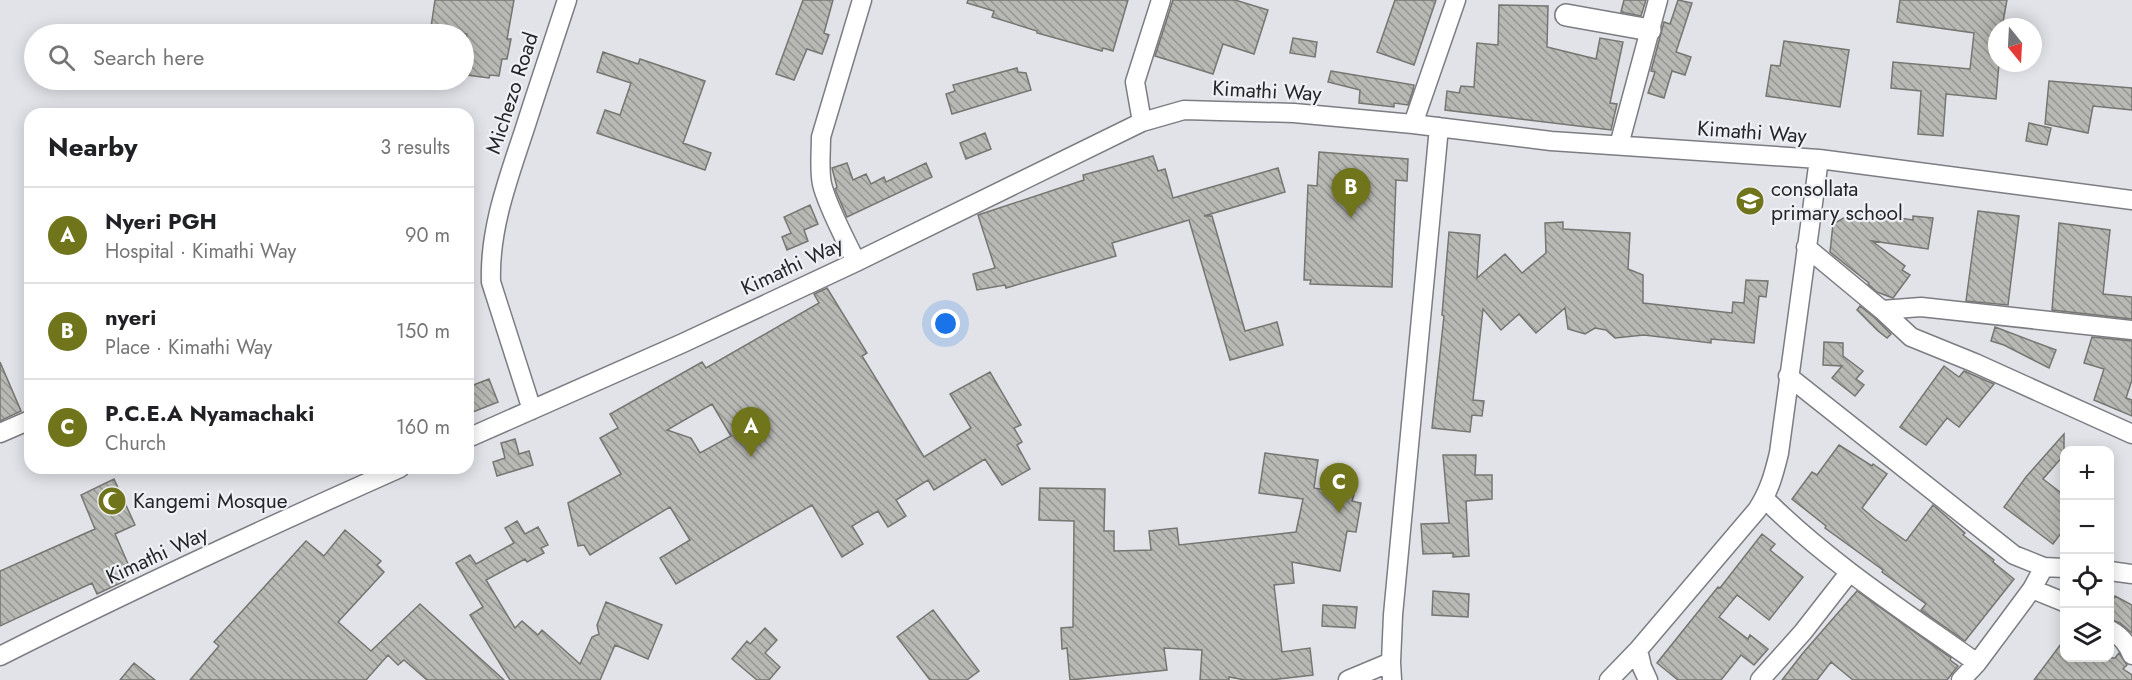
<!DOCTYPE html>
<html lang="en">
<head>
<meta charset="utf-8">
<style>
  body { margin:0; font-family:Jost,sans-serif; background:#f2f2f2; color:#202124 }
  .controls { position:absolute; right:18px; bottom:18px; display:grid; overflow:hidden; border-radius:12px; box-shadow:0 3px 15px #0003 }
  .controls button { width:54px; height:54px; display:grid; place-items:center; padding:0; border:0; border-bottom:2px solid #e0e0e0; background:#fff; color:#202124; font:30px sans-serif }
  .compass { position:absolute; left:1988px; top:18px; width:54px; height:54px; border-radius:50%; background:#fff; box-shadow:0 3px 15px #0003; rotate:162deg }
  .you { position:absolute; left:946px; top:324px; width:21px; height:21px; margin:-15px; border:4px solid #fff; border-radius:50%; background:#1a73e8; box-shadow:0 0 0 9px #1a73e833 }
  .badge { display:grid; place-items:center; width:39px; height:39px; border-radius:50%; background:#70741b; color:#fff; font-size:20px; font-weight:700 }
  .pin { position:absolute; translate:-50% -50px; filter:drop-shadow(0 2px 3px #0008) }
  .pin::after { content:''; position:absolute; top:32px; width:21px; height:18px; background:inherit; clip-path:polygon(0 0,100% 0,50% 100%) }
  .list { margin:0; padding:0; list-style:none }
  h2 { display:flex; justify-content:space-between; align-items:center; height:78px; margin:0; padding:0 24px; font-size:26px }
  h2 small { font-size:20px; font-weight:400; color:#757577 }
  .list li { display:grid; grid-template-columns:39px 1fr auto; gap:18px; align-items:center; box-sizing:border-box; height:96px; padding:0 24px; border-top:2px solid #e0e0e0 }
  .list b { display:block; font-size:22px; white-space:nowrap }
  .list p { margin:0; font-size:20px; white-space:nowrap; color:#757577 }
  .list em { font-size:20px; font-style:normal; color:#757577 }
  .icon { flex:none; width:33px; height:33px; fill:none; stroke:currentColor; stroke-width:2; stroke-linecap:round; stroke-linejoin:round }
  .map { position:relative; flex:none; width:2132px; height:680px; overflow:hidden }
  .search { position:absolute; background:#fff; box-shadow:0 3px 15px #0003; left:24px; top:24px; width:450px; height:66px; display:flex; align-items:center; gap:15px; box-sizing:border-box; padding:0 21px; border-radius:33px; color:#757577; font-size:22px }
  .panel { position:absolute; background:#fff; box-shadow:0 3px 15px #0003; left:24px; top:108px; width:450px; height:366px; border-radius:18px }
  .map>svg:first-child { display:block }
  .building { fill:url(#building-back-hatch); stroke:#757671; stroke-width:1.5; fill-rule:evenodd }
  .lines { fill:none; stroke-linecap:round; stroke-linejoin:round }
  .minor-casing { stroke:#7b7d82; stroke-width:21 }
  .tertiary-casing { stroke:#7b7d82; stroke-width:24 }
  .minor { stroke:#fff; stroke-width:18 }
  .tertiary { stroke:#fff; stroke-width:21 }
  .labels { text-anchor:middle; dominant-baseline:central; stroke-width:4.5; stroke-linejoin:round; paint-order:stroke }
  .street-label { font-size:21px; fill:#252527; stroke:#eef0f6 }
  .poi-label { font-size:21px; fill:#252527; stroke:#eef0f6; text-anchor:start }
</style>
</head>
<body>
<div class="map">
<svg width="2132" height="680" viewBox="0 0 2132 680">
  <defs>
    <pattern id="building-back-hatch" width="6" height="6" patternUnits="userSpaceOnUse" patternTransform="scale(1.5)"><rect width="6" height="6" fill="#b8b9b4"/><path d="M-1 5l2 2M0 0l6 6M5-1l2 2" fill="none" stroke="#959692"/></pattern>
  </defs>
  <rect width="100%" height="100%" fill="#e1e3e8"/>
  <path class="building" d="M435,0H514L507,39H511L507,59H502L499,76L490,75L489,78L467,75L469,62L464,61V54L467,34H430Z
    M803,0H833L824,33L829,35L822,54L807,49L794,80L776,74Z
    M968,0H1128L1113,51L1103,48L1102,51L1037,33V31L992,17L994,11L967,3Z
    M1173,0H1235L1268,10L1254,54L1223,44L1213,74L1155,56Z
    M1395,0H1436L1414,65L1377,52Z
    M1624,0H1646L1641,16L1621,12Z
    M1678,0L1692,3L1676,52L1691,57L1685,75L1672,71L1664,98L1648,93L1655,72L1651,71L1664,22L1670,24Z
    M1900,0H2007L2002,27H1997V63H1999L1996,99L1946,94L1943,136L1918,134L1921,91L1891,88L1893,62L1970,69L1974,33L1897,22Z
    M1499,5L1548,6L1547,47L1596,59L1600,38L1623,42L1610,103L1617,104L1611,130L1445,110L1447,91L1459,93L1461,86L1474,87L1477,43L1498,45Z
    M1293,38L1317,42L1315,57L1290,53Z
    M1784,41L1849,50L1840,107L1766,96L1771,65L1780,66Z
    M603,52L638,64L640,59L705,81L683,143L711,153L705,170L597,133L605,110L620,115L631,83L597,72Z
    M1017,68L1018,72L1026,73L1031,90L952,114L946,94L955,91L953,85Z
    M1331,71L1414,85L1413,90L1408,105L1394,103V107L1359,103L1360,90L1328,82Z
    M2049,81L2132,88V110L2093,106L2088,133L2045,124Z
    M2029,123L2051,128L2047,145L2026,141Z
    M985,133L991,149L966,159L960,143Z
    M1319,152L1408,159L1407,181L1396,180L1392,287L1310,284L1311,280H1304L1308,185L1317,186Z
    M1153,156L1158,171L1165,169L1173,198L1278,168L1285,192L1204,216H1212L1245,331L1277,322L1283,345L1230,360L1189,220L1112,243L1116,256L1006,288L1005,285L977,290L973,274L995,268L978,215L1084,180L1083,175Z
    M847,163L853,180L866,174L871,184L884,177L886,182L926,163L932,177L847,217L835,189L837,187L832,168Z
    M810,205L818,224L804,230L808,241L787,250L782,237L791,233L784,217Z
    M1860,209L1885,216L1913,220V216L1933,218L1928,249L1872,241L1905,266L1902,270L1910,275L1893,298L1877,292L1868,284L1869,283L1830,252L1833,224Z
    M1978,211L2019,216L2008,305L1966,301Z
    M1563,222V229L1630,233L1628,269L1643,275V303L1732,313L1733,302L1744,303L1746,280L1768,281L1766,297L1759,296L1754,343L1711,339V343L1644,335L1615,338L1606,330L1595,328L1585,334L1568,329L1565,308L1536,333L1519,314L1501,330L1483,309L1473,400L1484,401L1482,416L1472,415L1470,432L1432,428L1444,316L1442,315L1449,232L1480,235L1477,278L1505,254L1522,273L1546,253L1545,223Z
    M2059,223L2110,230L2103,294L2132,297V319L2052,310Z
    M827,288L867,353L862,356L924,457L971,428L950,394L990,372L1021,425L1014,428L1022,442L1017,445L1030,469L1002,485L985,459L934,490L928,480L896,500L906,516L888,527L878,511L852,526L863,544L842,557L812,505L676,584L660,558L690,540L670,507L590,555L584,545L578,546L568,503L621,474L600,438L618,428L610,414L702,362L706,368L819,303L814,294ZM712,404L731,436L700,453L691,438L667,430Z
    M1860,306L1875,318L1891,334L1887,338L1878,331L1857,310Z
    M1995,327L2056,350L2049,368L2004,345L1991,341Z
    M2092,337L2132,341V380L2126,398L2132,400V416L2094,400L2104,369L2084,363Z
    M1824,342L1843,343V356L1863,371L1856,379L1864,385L1855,396L1832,378L1842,366L1823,365Z
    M0,362L21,411L0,421Z
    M1944,366L1959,377L1964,371L1994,384L1959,427L1947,418L1926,445L1900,427Z
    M489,379L498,402L468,414V387Z
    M2064,434V455L2043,479L2064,495V529L2053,544L2004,507L2026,477Z
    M515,439L519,454L529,451L533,465L497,476L493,462L505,458L501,443Z
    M1839,445L1872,466L1873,464L1887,474L1862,508L1875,519L1906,541L1933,505L1965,533L1963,535L1994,560L1993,562L2014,579L1965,641L1921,610L1926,604L1882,572L1883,570L1825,528L1826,526L1792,499L1812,472L1817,475Z
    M1265,453L1318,460L1314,488L1354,495L1352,501L1361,503L1356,532L1347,531L1340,571L1292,562L1294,583L1274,585L1282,652L1310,648L1313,675L1270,680H1245L1229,677V680H1200L1202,650L1164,648L1167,670L1070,680L1067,648L1062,649L1061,628L1073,627L1074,521L1039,520L1040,488L1105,489L1104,531H1114V551L1151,550L1149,531L1177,528L1179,545L1296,532L1303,499L1259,493Z
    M1443,455H1476L1475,475H1492V499L1466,501L1469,556L1453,557V553L1423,554L1421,524L1449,523Z
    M114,479L135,525L115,534L129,566L120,570L125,581L97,594L92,583L0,626V571L95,529L81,495Z
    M517,521L525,534L538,527L548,545L541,548L544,553L527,562L525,559L486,580L515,628L522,621L538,635L542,630L580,664L592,637L599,634L597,625L606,602L662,625L648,659L615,645L600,680H510L470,615L483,607L456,563L470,555L476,564L514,543L505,528Z
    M345,530L381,561L377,565L384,572L338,622L371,651L420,604L504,680H427L404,660L398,665L388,655L366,680H190L219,646L214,642L306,541L324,556Z
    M1762,534L1775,544L1770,550L1803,577L1769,620L1737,595L1719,617L1748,639L1750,635L1768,649L1754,665L1741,655L1721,680H1678L1657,663L1718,587L1720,588Z
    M1433,591L1469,594L1468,617L1432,615Z
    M1857,591L1951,658L1950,660L1958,666L1947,680H1853L1831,662L1817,680H1782L1803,653Z
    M2115,596L2132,605V633L2120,623L2109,619V606Z
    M1323,605L1357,607L1355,628L1322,626Z
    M933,610L979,671L967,680H930L897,637Z
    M765,628L777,640L765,653L780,667L769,680H757L732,659L747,641L750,644Z
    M2064,640V657L2115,658L2119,653L2127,665L2123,669L2132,675V680H2034Z
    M134,663L155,680H120Z"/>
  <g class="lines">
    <g class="minor-casing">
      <path id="minor" d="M1142,122L1135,82L1161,0
        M1413,124L1456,0
        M1619,145L1658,0
        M1806,247L1882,310L1911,337L1975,363L2132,434
        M856,262C846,240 827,206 822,184C819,169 821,153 821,137L862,0
        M1882,310L1921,307L2132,330
        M1788,376L2014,555L2044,567L2064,568
        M532,410L491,282C489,230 508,179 524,131C538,87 553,43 567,0
        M0,433L30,420
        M468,438L683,343L856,262L1142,122L1184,110L1294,113L1413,124L1551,141L1819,159L2132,200
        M1765,499C1828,562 1904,611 1977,663L2032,589L2044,567
        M2110,571L2132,574
        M2032,589L2064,602
        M2110,630C2121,636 2127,643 2132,655
        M1638,650L1642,667L1648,680
        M0,656C131,590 265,528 400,468
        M1348,680L1391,662
        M1392,680L1391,662L1393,615L1439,127
        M1609,680L1638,650L1757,510C1769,492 1774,474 1779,453L1819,159
        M1760,680L1803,632L1849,573
        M1961,680L1977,663"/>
    </g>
    <g class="tertiary-casing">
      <path id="tertiary" d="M1566,15L1650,30"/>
    </g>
    <use href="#minor" class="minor"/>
    <use href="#tertiary" class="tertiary"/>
  </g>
  <defs>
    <g id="school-disc" transform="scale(1.5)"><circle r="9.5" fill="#70741b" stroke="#eef0f6"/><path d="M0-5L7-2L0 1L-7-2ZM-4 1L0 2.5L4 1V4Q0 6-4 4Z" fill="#fff"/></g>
    <g id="mosque-disc" transform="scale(1.5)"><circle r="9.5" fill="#70741b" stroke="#eef0f6"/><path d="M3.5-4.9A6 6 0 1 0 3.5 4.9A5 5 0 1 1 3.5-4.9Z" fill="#fff"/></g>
  </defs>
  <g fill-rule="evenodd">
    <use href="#school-disc" x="1750" y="201"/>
    <use href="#mosque-disc" x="112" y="501"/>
  </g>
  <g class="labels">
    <g class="street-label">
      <text transform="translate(1267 91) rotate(3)">Kimathi Way</text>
      <text transform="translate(512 93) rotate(-72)">Michezo Road</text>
      <text transform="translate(1752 132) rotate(4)">Kimathi Way</text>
      <text transform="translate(792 266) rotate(-25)">Kimathi Way</text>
      <text transform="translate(157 555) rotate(-25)">Kimathi Way</text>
    </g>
    <g class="poi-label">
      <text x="1771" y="189">consollata<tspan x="1771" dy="24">primary school</tspan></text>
      <text x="133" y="501">Kangemi Mosque</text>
    </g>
  </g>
</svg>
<div class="controls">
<button>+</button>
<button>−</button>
<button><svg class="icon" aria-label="locate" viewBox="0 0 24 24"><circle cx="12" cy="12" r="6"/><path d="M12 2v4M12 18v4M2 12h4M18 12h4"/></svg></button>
<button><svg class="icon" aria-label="layers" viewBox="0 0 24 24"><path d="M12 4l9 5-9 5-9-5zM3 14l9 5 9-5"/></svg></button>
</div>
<svg class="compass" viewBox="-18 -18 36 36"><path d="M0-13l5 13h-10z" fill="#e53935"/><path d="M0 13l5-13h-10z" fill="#757577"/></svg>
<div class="you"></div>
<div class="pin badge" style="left:751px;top:457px">A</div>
<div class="pin badge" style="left:1351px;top:218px">B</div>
<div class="pin badge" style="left:1339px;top:513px">C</div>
<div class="search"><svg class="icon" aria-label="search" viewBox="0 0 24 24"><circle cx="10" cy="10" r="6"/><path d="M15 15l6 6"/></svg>Search here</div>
<section class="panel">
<h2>Nearby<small>3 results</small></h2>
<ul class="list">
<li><span class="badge">A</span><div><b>Nyeri PGH</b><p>Hospital · Kimathi Way</p></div><em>90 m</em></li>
<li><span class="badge">B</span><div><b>nyeri</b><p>Place · Kimathi Way</p></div><em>150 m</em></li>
<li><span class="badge">C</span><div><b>P.C.E.A Nyamachaki</b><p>Church</p></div><em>160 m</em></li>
</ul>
</section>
</div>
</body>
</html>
